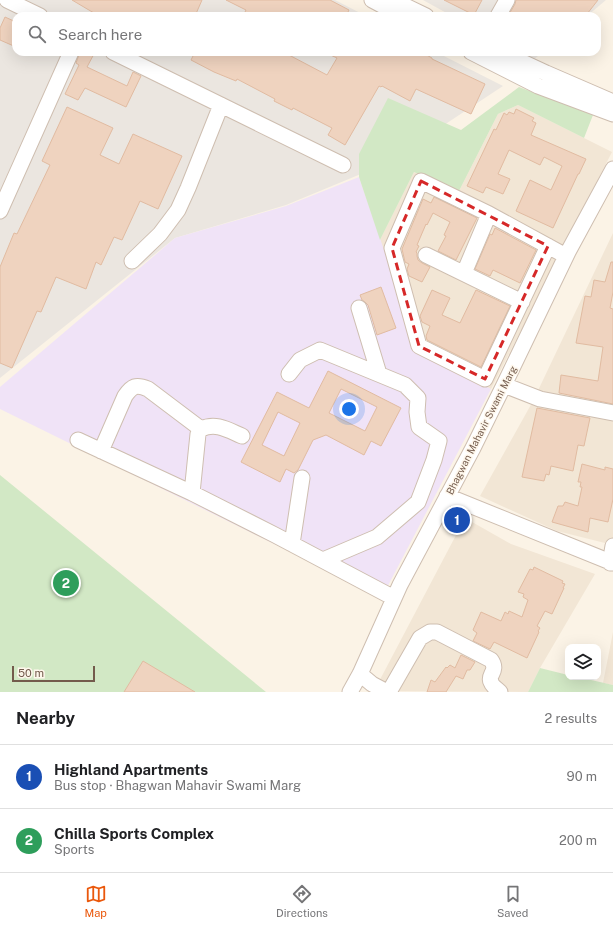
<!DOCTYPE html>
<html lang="en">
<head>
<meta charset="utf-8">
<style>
  body { margin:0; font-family:"Public Sans",sans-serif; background:#f2f2f2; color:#202124 }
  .controls { position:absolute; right:12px; bottom:12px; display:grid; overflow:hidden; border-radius:8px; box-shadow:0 4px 16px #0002 }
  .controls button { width:36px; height:36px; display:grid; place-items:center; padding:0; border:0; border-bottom:1px solid #e0e0e0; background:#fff; color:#202124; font:20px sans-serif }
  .scale { position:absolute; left:12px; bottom:10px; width:83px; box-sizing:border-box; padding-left:4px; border:2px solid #735b4c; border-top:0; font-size:11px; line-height:14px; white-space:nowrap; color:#735b4c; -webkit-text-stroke:3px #fef7ec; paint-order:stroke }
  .you { position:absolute; left:349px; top:409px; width:14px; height:14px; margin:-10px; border:3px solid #fff; border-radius:50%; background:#1a73e8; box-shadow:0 0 0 6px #1a73e833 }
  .badge { display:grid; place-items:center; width:26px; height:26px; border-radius:50%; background:#ea580c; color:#fff; font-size:13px; font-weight:700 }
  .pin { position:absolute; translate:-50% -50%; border:2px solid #fff; box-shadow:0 1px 4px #0006 }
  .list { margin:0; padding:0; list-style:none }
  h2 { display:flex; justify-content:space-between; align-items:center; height:52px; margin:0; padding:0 16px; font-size:17px }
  h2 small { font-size:13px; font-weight:400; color:#757577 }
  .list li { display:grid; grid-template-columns:26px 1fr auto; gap:12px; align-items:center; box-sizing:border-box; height:64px; padding:0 16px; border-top:1px solid #e0e0e0 }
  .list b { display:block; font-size:15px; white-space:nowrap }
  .list p { margin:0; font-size:13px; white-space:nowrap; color:#757577 }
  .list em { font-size:13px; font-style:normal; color:#757577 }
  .icon { flex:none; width:22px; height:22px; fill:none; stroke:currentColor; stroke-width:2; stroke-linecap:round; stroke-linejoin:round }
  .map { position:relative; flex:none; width:613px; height:692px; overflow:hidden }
  .search { position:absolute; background:#fff; box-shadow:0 4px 16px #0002; left:12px; right:12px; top:12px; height:44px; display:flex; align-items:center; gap:10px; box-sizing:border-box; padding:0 14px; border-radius:12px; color:#757577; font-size:15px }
  .sheet { height:180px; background:#fff }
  nav { display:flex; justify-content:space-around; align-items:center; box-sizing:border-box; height:56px; border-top:1px solid #e0e0e0; background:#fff; font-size:11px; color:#757577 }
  nav a { display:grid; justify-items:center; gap:2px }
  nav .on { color:#ea580c }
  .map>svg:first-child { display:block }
  .residential { fill:#f2e6d5 }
  .industrial { fill:#ebe6e0 }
  .education { fill:#f0e3f7 }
  .green { fill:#d2e8c5 }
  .building { fill:#efd3bf; stroke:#e1bba1; fill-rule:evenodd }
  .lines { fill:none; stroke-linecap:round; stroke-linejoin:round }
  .minor-casing { stroke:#cebeb0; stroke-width:17 }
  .minor { stroke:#fff; stroke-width:15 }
  .marked { fill:none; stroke:#d62828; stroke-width:3; stroke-dasharray:8 5; stroke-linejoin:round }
  .labels { text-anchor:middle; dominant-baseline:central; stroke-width:3; stroke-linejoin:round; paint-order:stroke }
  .street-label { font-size:10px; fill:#735b4c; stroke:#fef7ec }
</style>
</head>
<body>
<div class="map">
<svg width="613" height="692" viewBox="0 0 613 692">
  <rect width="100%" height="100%" fill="#fbf3e6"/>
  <path class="residential" d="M518,105L612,152L491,389L419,352L380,240L414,172L458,193L498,114Z
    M613,233V545L557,531L480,496L533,401Z
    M465,518L511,544L595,574L540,668L528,692L374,691Z
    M613,632V685L603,683Z"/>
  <path class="industrial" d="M0,0H335L366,16H16V52H436L503,86L385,164L286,205L175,238L0,378Z
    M423,0H606L587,16H452Z
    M518,52H543L533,60Z"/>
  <path class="education" d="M359,177L419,352L491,389L382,597L0,409V387L175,238L286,206Z"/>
  <path class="green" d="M519,87L593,115L584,138L518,105L498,114L458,193L414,172L380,240L359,177V154L388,98L461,130Z
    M0,475L266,692H0Z
    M540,668L568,675V677H578L613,685V692H528Z"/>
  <path class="building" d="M72,0H202L195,16H99Z
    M226,0H330L349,10L346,16H243L246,10Z
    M444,0H482L474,15Z
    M516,0H598L587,14L585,12L581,16H508L515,4Z
    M5,17L16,22V47L0,40V28Z
    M80,52H95L87,67L127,86L133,72L141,76L126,107L85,88L78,100L65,94L79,65L76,63Z
    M195,52H291L289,55L327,75L337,58L324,52H421L432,58V59L485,84L471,114L416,89L410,101L382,86L381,87L379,86L345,145L328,135L332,128L293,108L292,110L274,101L275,99L237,79L236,81L214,72L191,60Z
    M67,107L113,128L100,155L119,164L133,134L182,156L158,209L140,201L122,240L114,237L101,265L96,262L86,289L56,277L41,312L37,311L12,368L0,363V267L14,233L17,234L50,165L42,161Z
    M516,109L534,118L532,121L536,123L531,135L586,159L579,174H578L553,228L516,211L530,180L551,190L562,166L544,157L540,165L509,150L498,174L510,179L503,194L486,187L483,193L467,186L494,129L496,130L504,113L507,115L509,112L514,114Z
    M434,197L477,218L456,260L438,251L446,236L444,235L450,222L433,213L427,225L426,224L417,245L419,246L416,252L417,253V256L418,260L422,263L430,267L422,282L409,276L407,269L409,264L405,262L402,249L423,199L431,203Z
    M495,228L536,250L520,283L493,270L490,276L475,269L490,234L492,235Z
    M611,262H613V292L610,308L613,309V404L559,393L561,375L598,381L603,347L576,343L585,296L591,297L594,280L605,282Z
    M381,287L396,328L377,335L368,305L365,302L362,300L360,295Z
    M432,290L450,298L442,315L460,323L476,290L510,306L481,367L427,340L426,336L430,326L422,322L420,316Z
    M328,371L401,408L381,446L371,441L364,455L326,435L313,440L298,470L294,473L286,469L280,482L241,462L277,392L309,408ZM341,389L377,407L365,431L329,413ZM278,412L300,423L284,456L262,445Z
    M537,408L590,418L584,446L578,445L573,471L551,466L549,475L546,474L544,481L522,477Z
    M582,464L605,470V467L613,469V499L608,522L590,518L588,532L552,522L558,506H563L565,502L578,506L582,487H580L581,482H578Z
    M534,567L563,581L562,583L565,584L563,588H564L552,614L545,611L537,626L540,628L538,631L539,632L527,658L494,642L490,649L473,641L477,633L473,630L481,612L501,621L505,612L508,614L509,611L522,617L528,600L523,597L524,594L518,592L530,569L533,570Z
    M461,655L475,662L470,670H467L463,679L456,676L446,692H427L431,680L435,682L446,667L447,668L450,665L455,668Z
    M143,661L195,692H124Z"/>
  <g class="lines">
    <g class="minor-casing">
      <path id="minor" d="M7,0L40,16
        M372,0L402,16
        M393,0L426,16
        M498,16L507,0
        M113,52L343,165
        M471,52L538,86L613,114
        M501,52L546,73L613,102
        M0,211L71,52
        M548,246L485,379L419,346L392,248L421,181L489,214L566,256
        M426,255L522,302
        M132,261L160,234L178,210L188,188L221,105
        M464,273L489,214
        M359,308L379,374
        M289,374L300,360L320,350L405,385L418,398L417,412L419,427L439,441L434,460L418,502L377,537L323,560
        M504,385L540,399L613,413
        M78,440L192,493L275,535L394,598
        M101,451L125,396C132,386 136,384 148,389L201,429
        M192,493L198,434L201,429C216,422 228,430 242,436
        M447,496L613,563
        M292,544L302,478
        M610,563L613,546
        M360,674L372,684L387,692
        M350,692L360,674L400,585L473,448L504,385L568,252L613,169
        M389,692L420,638L430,632H437L491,660C499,671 487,675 491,682C492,686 497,689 500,692"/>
    </g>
    <use href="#minor" class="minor"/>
  </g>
  <path class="marked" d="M421,181L548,246L485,379L419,346L392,248Z"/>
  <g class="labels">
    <g class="street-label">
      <text transform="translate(481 430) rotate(-63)">Bhagwan Mahavir Swami Marg</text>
    </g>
  </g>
</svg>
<div class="controls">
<button><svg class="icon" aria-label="layers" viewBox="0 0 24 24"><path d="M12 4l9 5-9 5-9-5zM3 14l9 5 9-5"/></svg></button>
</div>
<div class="scale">50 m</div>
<div class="you"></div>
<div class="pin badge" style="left:457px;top:520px;background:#1a4fb4">1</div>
<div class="pin badge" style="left:66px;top:583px;background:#2e9e5b">2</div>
<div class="search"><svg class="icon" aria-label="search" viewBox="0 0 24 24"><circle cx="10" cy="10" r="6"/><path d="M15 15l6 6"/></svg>Search here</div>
</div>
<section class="sheet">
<h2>Nearby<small>2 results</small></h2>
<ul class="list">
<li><span class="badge" style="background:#1a4fb4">1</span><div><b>Highland Apartments</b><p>Bus stop · Bhagwan Mahavir Swami Marg</p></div><em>90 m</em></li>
<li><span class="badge" style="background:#2e9e5b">2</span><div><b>Chilla Sports Complex</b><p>Sports</p></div><em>200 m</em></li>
</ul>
</section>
<nav>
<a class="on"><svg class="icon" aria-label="map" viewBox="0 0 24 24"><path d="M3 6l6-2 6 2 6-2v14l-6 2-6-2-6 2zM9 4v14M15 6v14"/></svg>Map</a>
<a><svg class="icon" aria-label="directions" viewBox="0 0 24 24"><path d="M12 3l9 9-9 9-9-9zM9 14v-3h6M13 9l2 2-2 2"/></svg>Directions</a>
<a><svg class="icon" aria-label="saved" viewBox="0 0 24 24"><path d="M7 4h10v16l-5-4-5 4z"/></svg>Saved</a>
</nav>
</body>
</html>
